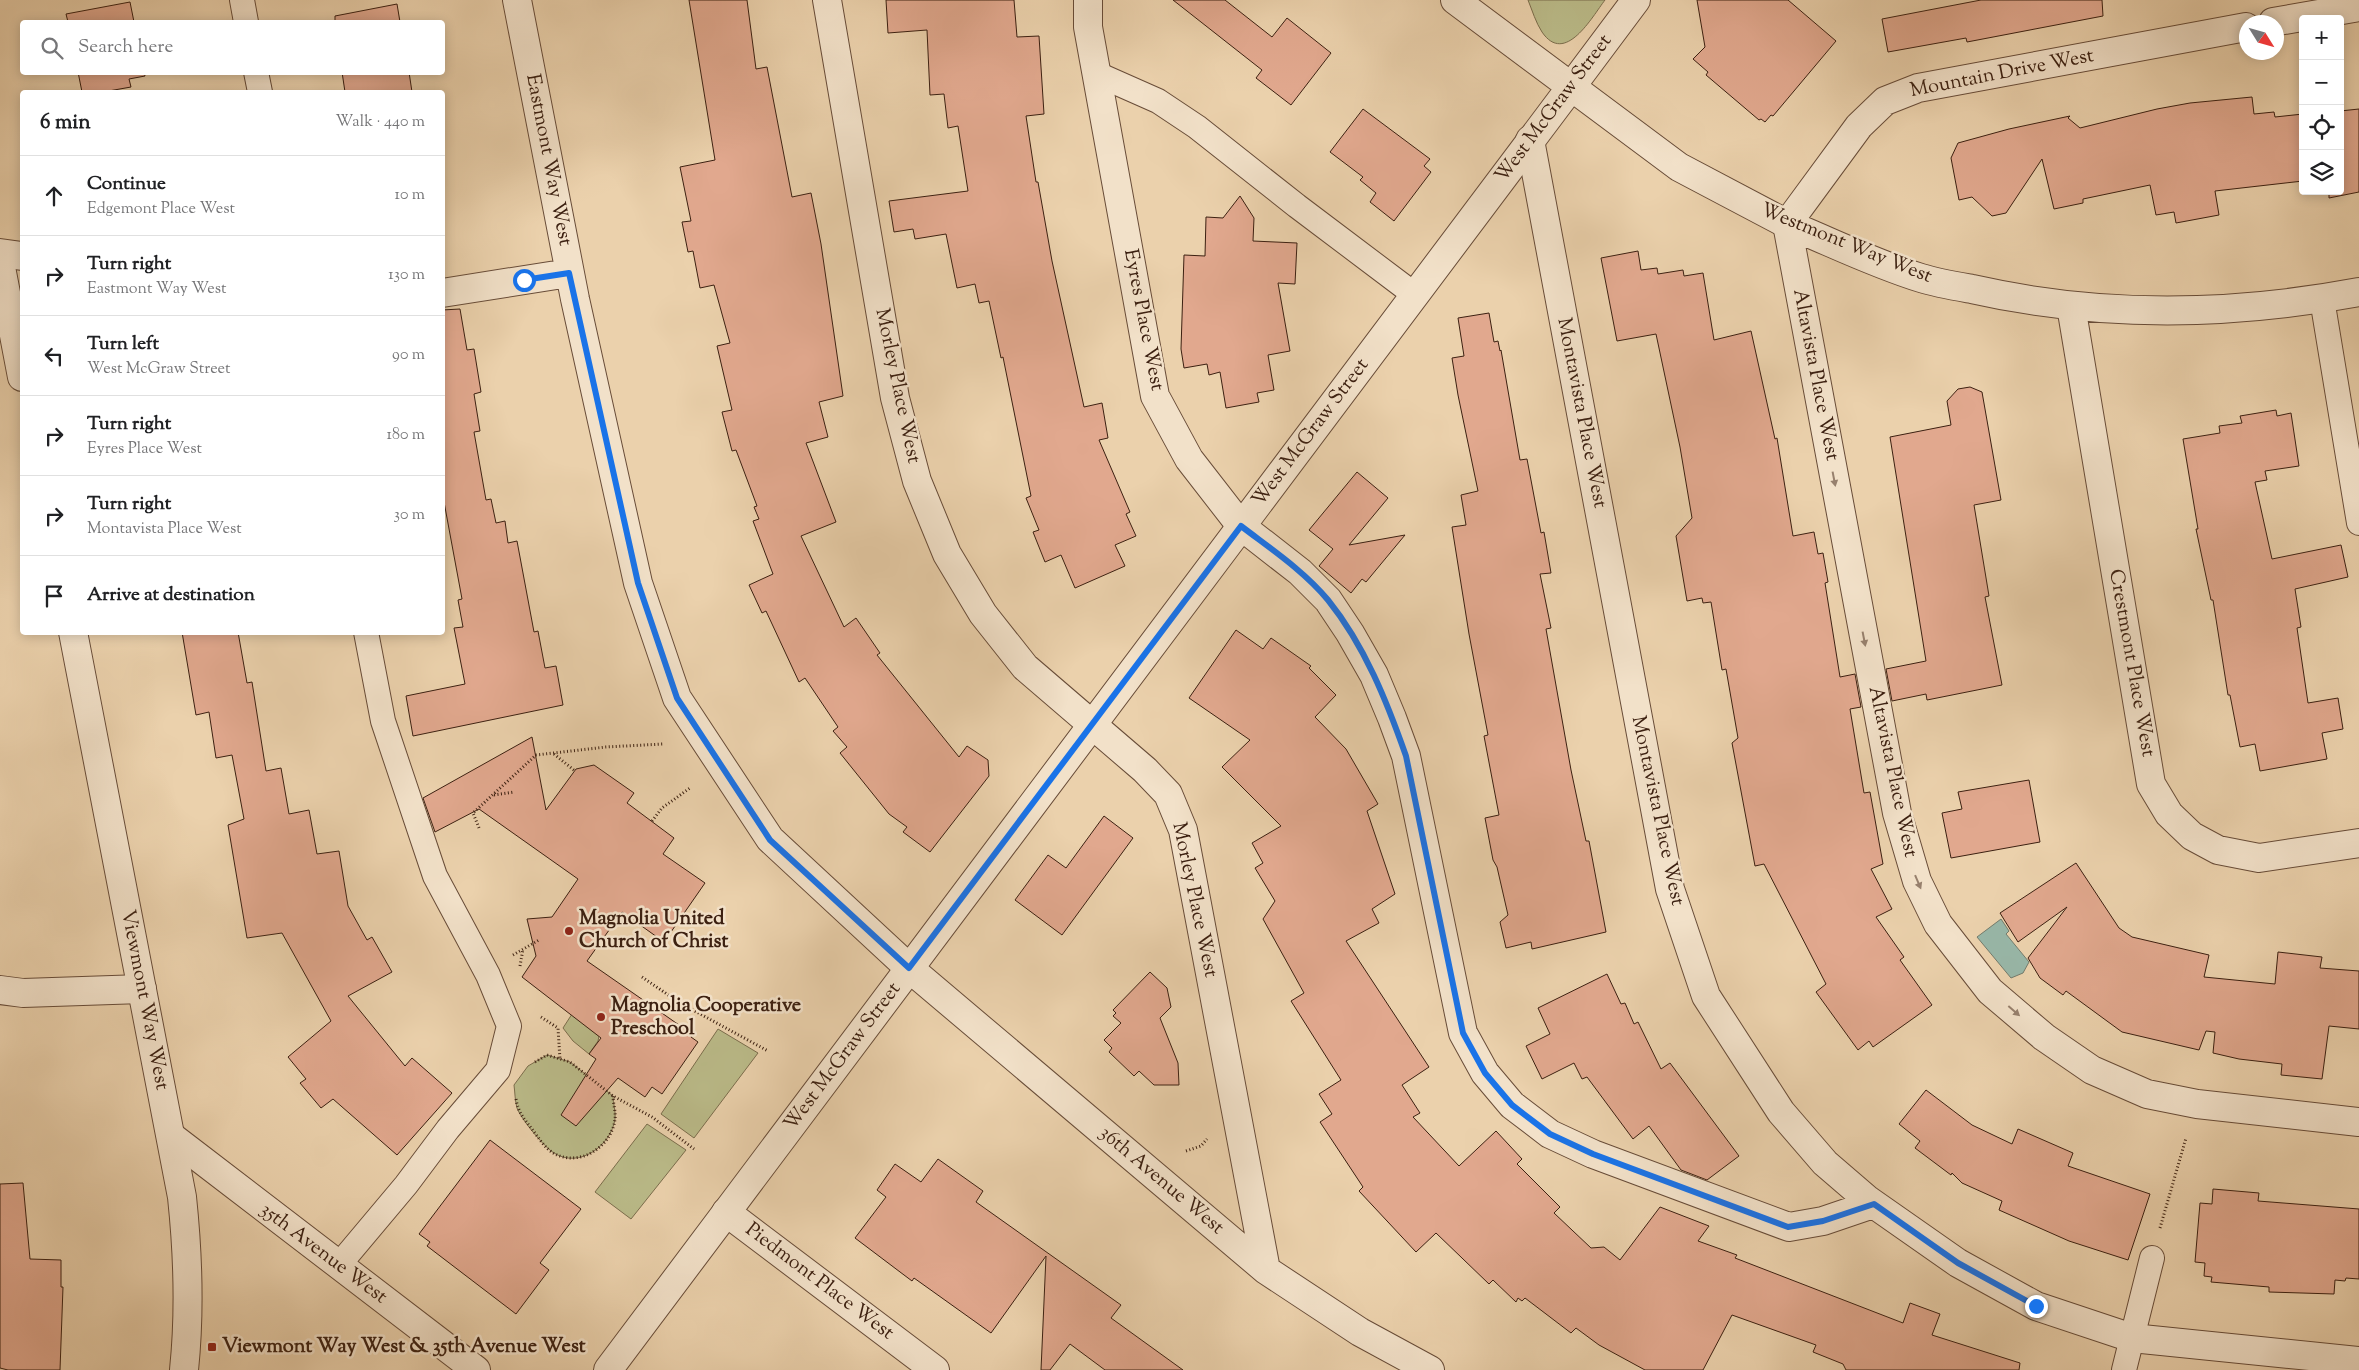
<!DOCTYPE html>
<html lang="en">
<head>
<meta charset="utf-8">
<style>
  body { margin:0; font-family:"Sorts Mill Goudy",serif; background:#f2f2f2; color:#202124 }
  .controls { position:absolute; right:15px; top:15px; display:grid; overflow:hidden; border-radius:5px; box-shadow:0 2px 12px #0003 }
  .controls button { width:45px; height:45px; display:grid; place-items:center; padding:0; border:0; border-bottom:1px solid #e0e0e0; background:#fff; color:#202124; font:25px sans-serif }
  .compass { position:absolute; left:2239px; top:15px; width:45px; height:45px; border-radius:50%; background:#fff; box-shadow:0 2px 12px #0003; rotate:127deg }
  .stop { position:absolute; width:15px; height:15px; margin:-11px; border:4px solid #1a73e8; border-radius:50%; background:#fff }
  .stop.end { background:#1a73e8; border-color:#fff; box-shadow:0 1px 5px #0008 }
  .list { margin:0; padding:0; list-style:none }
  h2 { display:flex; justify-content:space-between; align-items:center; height:65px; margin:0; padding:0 20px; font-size:21px }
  h2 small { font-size:16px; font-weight:400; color:#757577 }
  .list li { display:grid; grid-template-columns:32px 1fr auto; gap:15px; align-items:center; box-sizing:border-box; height:80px; padding:0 20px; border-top:1px solid #e0e0e0 }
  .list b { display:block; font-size:19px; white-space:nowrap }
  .list p { margin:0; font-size:16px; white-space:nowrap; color:#757577 }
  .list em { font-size:16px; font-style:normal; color:#757577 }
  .icon { flex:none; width:28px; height:28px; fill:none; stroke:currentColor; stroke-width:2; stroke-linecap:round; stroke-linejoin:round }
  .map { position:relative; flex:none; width:2359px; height:1370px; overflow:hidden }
  .search { position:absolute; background:#fff; box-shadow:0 2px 12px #0003; left:20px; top:20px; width:425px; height:55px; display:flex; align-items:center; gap:12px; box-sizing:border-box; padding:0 18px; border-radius:5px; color:#757577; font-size:19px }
  .panel { position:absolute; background:#fff; box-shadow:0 2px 12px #0003; left:20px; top:90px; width:425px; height:545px; border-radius:5px }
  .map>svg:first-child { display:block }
  .green { fill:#baba88; stroke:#7b6d4c }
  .water { fill:#98b7a8; stroke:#737b6c }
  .building { fill:#e1a88e; stroke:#3c2011 }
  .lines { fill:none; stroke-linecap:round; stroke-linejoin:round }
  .service-casing { stroke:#684c38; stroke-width:26 }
  .minor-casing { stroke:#684c38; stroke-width:30 }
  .tertiary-casing { stroke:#684c38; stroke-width:30 }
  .path { stroke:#3c2011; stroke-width:3; stroke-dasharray:1 2.5; stroke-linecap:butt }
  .service { stroke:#f2e1c9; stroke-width:24 }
  .minor { stroke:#f2e1c9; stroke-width:28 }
  .tertiary { stroke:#f2e1c9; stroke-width:28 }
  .oneway { fill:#97806d }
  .route { stroke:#1a73e8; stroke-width:6 }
  .poi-dot { fill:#8f2418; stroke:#f2e1c9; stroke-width:2 }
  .labels { text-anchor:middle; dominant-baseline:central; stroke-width:5; stroke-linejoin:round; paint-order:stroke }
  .street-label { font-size:20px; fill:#3c2011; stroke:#f2e1c9 }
  .poi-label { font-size:20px; font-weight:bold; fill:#3c2011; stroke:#f2e1c9; text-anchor:start }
</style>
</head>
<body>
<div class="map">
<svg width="2359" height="1370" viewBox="0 0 2359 1370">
  <rect width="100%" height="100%" fill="#ebd1ac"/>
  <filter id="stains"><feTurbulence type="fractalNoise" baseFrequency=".004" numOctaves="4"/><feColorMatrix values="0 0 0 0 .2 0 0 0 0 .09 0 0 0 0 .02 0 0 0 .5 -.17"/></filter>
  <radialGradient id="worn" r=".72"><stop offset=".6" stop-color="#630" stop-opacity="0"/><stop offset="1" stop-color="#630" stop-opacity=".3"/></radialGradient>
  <path class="green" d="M1528,0H1605C1592,17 1565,66 1542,32C1536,23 1532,10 1528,0Z
    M572,1014L599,1036L598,1041L589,1054L573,1041L563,1028Z
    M718,1029L758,1053L694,1138L661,1114Z
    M547,1055L570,1062L613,1096C613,1103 616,1112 615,1119C611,1146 579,1169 554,1153C544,1147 521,1119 517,1108C515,1101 515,1093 514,1085L528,1066Z
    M647,1124L686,1150L631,1219L595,1192Z"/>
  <path class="water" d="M2001,919L2009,931L2006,934L2029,962L2023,973L2011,978L1977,937Z"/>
  <path class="building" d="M689,0H747L756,69L767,67L792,197L811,193L821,244L843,396L819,402L828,437L806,443L836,522L801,536L844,627L856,618L880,653L877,655L959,757L967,746L988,760L989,776L930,852L903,832L907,827L889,814L840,753L847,747L833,731L838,727L805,678L799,682L766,611L762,613L749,585L773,574L753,521L759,519L754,507L757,506L736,450L732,451L722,412L732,410L717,346L730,343L714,285L700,288L693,251L688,252L682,222L691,221L680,167L715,160Z
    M886,0H1014L1017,37L1039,36L1044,114L1026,116L1036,182H1038L1052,261L1084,407L1102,403L1108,438L1099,440L1130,512L1126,514L1136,536L1115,545L1125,566L1075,588L1061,555L1045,562L1033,532L1039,530L1026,498L1031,496L1003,357L1001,358L989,301L979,303L975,284L957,288L946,234L915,239L913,229L894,232L889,201L968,191L958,126L948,128L944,94L930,95L927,30L888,33Z
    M1173,0H1225L1272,37L1287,18L1331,53L1291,105L1256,78L1262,70Z
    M1697,0H1788L1836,41L1773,116L1771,115L1765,122L1761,119L1759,120L1706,75L1708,72L1693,59L1705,47Z
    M1981,0H2102L2103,16L1967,42L1966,38L1888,52L1882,19Z
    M130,2L134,22H68L66,14Z
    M397,4L400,22H335V16Z
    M78,72H144L145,76L129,79L131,87L103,92H82Z
    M342,72H409L412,92H345Z
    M2252,97L2254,114L2274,112L2275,117L2303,114V181L2215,191L2219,215L2176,223L2174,212L2156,215L2150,185L2083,199V203L2054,209L2042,159L2006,213L1992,216L1972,197L1959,200L1951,158L1958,143L2009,129L2070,116L2068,118L2080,128L2157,109L2190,103Z
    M1363,109L1430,159L1424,166L1431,172L1394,221L1370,202L1376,193L1360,180L1363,177L1330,152Z
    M2359,109V192L2329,198V193L2321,194V191H2340V111Z
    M1240,196L1254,218L1253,241L1297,243L1295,284L1278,283L1290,351L1268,355L1274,390L1257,393L1259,402L1226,408L1220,372L1209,375L1207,364L1184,368L1181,349L1184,255L1205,256L1206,217L1223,218Z
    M1638,251L1641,270L1657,268L1658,274L1683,270L1684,276L1703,273L1714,340L1751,331L1775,439L1777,438L1793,536L1814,532L1818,554L1823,553L1828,582L1825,583L1840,677L1855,674L1861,707L1850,709L1864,793L1870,792L1883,864L1871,869L1892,909L1876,917L1904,957L1900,960L1932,1005L1873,1047L1869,1041L1858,1050L1816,992L1826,984L1764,864L1755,866L1732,743L1738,738L1726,669L1722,670L1711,602L1703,603L1702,598L1687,601L1676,536L1692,518L1680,447L1656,334L1617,341L1601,258Z
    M460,309L467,350L474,349L481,392L474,394L480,431L474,432L486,500L491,499L496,523L505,521L508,543L517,541L534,632L538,631L545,668L556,666L563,705L413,736L406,696L465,684L454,628L463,627L458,600L462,599L442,491V310Z
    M1489,313L1494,342L1498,341L1500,351L1501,350L1520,460L1527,459L1541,533L1544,532L1551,573L1540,574L1551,628L1546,629L1571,770L1586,841H1589L1606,932L1532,949L1531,942L1506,948L1500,922L1508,915L1497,867L1493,860L1485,818L1499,815L1484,736L1488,735L1469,634L1452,527L1466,525L1461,495L1478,491L1458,395L1452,358L1464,356L1458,318Z
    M1970,387L1982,392L2001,500L1974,505L1989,596L1985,597L2002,685L1927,700L1926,694L1892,701L1886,669L1926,661L1890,437L1951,425L1947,401L1958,389Z
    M2276,410L2277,416L2291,413L2299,466L2265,471L2267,480L2255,482L2272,559L2341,545L2348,577L2295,589L2301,627L2297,628L2308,703L2338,698L2343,729L2322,733L2327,759L2260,771L2255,744L2240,747L2230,695H2228L2213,600H2211L2196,529H2198L2183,439L2220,433L2219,426L2242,423L2240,416Z
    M1357,472L1388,498L1349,545L1405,535L1366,582L1362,579L1351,593L1319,566L1333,549L1309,530Z
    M1236,630L1263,649L1271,638L1311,666L1309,668L1336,695L1315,717L1346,749L1378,804L1367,811L1395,894L1372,909L1379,923L1346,941L1429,1067L1402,1085L1420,1113L1413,1117L1459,1166L1496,1131L1522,1159L1517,1164L1560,1207L1554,1213L1591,1248L1604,1247L1620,1260L1660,1207L1709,1226L1698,1241L1737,1255L1735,1258L1903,1323L1910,1303L1940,1314L1932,1335L2020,1363L2019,1370H1846L1843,1364L1813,1352L1816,1345L1732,1315L1703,1370H1645L1599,1345L1576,1328L1571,1333L1525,1298L1522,1301L1518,1298L1516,1302L1493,1280L1489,1284L1436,1233L1416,1252L1359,1191L1363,1187L1320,1122L1332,1114L1319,1094L1341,1080L1291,1001L1304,993L1263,919L1275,901L1255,868L1263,863L1252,843L1281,826L1222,767L1250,740L1189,698Z
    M182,632H238L247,683L252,682L266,771L281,768L289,814L309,810L317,854L339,851L348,906L367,940L372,937L392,972L348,996L405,1066L412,1058L452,1093L397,1155L333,1099L321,1108L300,1083L306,1079L288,1057L331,1021L282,933L247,938L228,825L244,819L232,755L216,758L209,712L196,715Z
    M532,737L546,810L576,769L594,765L634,793L627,803L674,838L663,854L705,883L664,942L622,912L587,961L692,1034L691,1037L698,1042L662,1094L652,1087L645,1097L618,1078L576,1126L561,1115L596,1059L589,1054L601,1038L522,977L536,956L527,919L552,917L578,879L479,809L435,832L423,798Z
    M2029,780L2040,842L1951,858L1942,813L1962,809L1958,792Z
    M1104,816L1133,838L1062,935L1015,900L1048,855L1066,868Z
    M2076,863L2119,928L2132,937L2209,955L2204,977L2275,984L2278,952L2322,957L2320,968L2359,971V1029L2329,1026L2322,1079L2281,1075L2282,1064L2239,1059L2213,1053L2215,1032L2206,1031L2199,1050L2122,1032L2066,991L2063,995L2040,978L2028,958L2067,907L2018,942L2000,913Z
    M1150,972L1167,988L1171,1007L1160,1018L1178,1063L1179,1085H1154L1139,1071L1134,1076L1109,1052L1112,1048L1104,1040L1121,1023L1113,1016L1116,1013L1113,1010Z
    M1607,974L1621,1004L1625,1003L1634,1024L1638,1022L1661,1069L1670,1063L1739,1156L1707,1180L1681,1170L1649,1126L1633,1139L1587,1077L1582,1079L1574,1063L1542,1079L1526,1046L1550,1034L1538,1008Z
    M1926,1090L1972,1125L2012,1144L2018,1129L2073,1153L2068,1166L2150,1194L2128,1260L2069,1241L1999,1210L2002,1201L1962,1183L1952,1173L1951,1175L1915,1148L1920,1141L1899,1124Z
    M490,1140L581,1209L540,1263L549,1270L516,1314L427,1246L430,1242L419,1234Z
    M938,1159L983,1191L976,1202L1121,1305L1111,1318L1183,1370H1105L1070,1344L1050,1370H1041L1046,1256L991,1333L914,1278L912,1281L855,1238L886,1197L877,1190L895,1164L921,1182Z
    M23,1183L30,1259L61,1260V1287H63L60,1370H8L0,1368V1184Z
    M2213,1189L2259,1193L2258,1201L2359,1209V1279L2346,1278L2345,1281L2335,1280L2334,1294L2269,1292V1287L2211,1282L2212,1277L2204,1276L2205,1263L2195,1262L2200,1203L2212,1204Z"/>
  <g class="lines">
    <g class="service-casing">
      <path id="service" d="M242,0L246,22
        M256,72L260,92
        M1097,74L1158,101L1197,127L1297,206L1415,295
        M2322,299L2359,523
        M338,1266L406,1185L448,1129L498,1070L509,1026L488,975L435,876L383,721L366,632
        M2124,1370L2152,1258"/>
    </g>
    <g class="minor-casing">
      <path id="minor" d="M517,0L575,299L638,583L677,698L770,839L909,968L1266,1270L1360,1332L1430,1370
        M827,0L895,398L917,481L947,554L983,614L1025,667L1145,770L1168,794L1183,830L1266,1270
        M1088,0V27L1155,396L1189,459L1241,526L1300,572L1328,600L1350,633L1374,675L1392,718L1406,756L1463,1033L1485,1073L1512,1105L1550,1134L1593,1154L1789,1227L1823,1221L1873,1204
        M2273,22L2359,7
        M1571,87L1636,0
        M1530,140L1670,889L1706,996L1781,1112L1825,1163L1868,1200L1958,1263L2036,1306L2132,1338L2359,1361
        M1787,224L1897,813L1917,881L1938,924L1990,991L2044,1037L2092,1070L2147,1094L2197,1104L2359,1122
        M1787,224C1831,242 1875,264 1921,278C1937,283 1955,286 1972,289C2100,318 2231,316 2359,292
        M1787,224L1859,126L1885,101L1918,88L2246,27
        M0,253L22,256
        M442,293L569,273
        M2071,306L2151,784L2169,814L2192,836L2218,850L2259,858L2359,843
        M0,990L23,993L142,989
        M172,1137L476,1370
        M726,1212L935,1370"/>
    </g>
    <g class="tertiary-casing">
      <path id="tertiary" d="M1455,0L1679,167L1787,224
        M0,262L22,377
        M73,632L182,1197C188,1254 190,1312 184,1370
        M608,1370L1571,87"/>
    </g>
    <path class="path" d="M554,754L575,771
      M494,795L514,792
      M652,821L662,808L690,788
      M479,828L473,813L536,755L606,747L663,744
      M513,955L539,940
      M520,966L523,949
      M642,977L680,1003L768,1051
      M541,1017L558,1028L560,1060
      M535,1062L547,1055L570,1062L613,1096L652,1117L694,1149
      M516,1099C518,1112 524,1119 532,1129C538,1137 546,1150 555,1154C581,1167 612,1146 615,1119C616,1112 613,1103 613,1096
      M1186,1151L1201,1146L1207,1139
      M2160,1228L2186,1138"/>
    <use href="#service" class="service"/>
    <use href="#minor" class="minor"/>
    <use href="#tertiary" class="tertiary"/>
  </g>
  <defs><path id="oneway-solid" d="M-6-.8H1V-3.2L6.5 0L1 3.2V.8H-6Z" transform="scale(1.25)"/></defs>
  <g class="oneway">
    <use href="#oneway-solid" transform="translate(1834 479) rotate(79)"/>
    <use href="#oneway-solid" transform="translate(1864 639) rotate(79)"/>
    <use href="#oneway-solid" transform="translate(1918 882) rotate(67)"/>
    <use href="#oneway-solid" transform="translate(2014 1011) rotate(41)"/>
  </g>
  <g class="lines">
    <path class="route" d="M524,280L569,273L638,583L677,698L770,840L909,968L1241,526C1271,549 1304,571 1328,600C1365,646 1387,702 1406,756L1463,1033L1485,1073L1512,1105L1550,1134L1593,1154L1788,1227L1823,1221L1874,1204L1958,1263L2036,1306"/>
  </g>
  <g class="poi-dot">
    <circle cx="569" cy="931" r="5"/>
    <circle cx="601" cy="1017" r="5"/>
    <rect x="207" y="1342" width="10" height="10" rx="2.5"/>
  </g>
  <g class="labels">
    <g class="street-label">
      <text transform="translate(2002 74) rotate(-11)">Mountain Drive West</text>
      <text transform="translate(1554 109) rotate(-53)">West McGraw Street</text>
      <text transform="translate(548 160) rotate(79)">Eastmont Way West</text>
      <text transform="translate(1846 244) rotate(22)">Westmont Way West</text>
      <text transform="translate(1143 320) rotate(79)">Eyres Place West</text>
      <text transform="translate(1815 375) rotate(79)">Altavista Place West</text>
      <text transform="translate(897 386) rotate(78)">Morley Place West</text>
      <text transform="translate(1581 413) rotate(79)">Montavista Place West</text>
      <text transform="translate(1311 433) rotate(-53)">West McGraw Street</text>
      <text transform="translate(2131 663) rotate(80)">Crestmont Place West</text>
      <text transform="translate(1892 772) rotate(78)">Altavista Place West</text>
      <text transform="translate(1657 811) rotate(78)">Montavista Place West</text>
      <text transform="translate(1194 900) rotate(78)">Morley Place West</text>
      <text transform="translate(144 1000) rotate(79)">Viewmont Way West</text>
      <text transform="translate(843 1057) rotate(-53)">West McGraw Street</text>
      <text transform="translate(1161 1181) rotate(40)">36th Avenue West</text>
      <text transform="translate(323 1254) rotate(37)">35th Avenue West</text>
      <text transform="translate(819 1282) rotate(37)">Piedmont Place West</text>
    </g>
    <g class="poi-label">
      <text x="579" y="919">Magnolia United<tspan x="579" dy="23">Church of Christ</tspan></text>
      <text x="611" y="1006">Magnolia Cooperative<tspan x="611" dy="23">Preschool</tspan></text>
      <text x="222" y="1347">Viewmont Way West &amp; 35th Avenue West</text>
    </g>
  </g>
  <rect width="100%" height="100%" filter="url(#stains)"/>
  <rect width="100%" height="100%" fill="url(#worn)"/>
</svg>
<div class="controls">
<button>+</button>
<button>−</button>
<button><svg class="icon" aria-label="locate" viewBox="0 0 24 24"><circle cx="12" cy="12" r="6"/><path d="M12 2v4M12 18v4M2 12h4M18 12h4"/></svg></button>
<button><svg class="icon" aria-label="layers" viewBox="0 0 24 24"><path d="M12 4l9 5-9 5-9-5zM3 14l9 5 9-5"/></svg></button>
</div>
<svg class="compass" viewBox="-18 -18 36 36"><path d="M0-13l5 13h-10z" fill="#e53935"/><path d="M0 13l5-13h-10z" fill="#757577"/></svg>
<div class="stop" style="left:524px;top:280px"></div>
<div class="stop end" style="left:2036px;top:1306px"></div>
<div class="search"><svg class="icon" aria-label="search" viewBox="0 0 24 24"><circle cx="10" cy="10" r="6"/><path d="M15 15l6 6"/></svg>Search here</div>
<section class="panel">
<h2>6 min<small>Walk · 440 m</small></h2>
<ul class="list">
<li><svg class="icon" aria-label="ahead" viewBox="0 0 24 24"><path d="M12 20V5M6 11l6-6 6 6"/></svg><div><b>Continue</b><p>Edgemont Place West</p></div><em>10 m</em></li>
<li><svg class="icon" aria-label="right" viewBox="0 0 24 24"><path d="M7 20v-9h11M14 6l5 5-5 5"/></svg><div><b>Turn right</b><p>Eastmont Way West</p></div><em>130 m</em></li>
<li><svg class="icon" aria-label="left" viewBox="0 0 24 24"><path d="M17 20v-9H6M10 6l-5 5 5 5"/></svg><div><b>Turn left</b><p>West McGraw Street</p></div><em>90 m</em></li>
<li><svg class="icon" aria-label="right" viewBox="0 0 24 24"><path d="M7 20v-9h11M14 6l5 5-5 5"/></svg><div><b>Turn right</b><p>Eyres Place West</p></div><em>180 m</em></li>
<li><svg class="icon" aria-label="right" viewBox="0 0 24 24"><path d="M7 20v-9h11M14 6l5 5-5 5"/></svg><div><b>Turn right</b><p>Montavista Place West</p></div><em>30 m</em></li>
<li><svg class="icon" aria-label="arrive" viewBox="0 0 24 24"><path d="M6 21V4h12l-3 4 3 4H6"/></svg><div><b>Arrive at destination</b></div></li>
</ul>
</section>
</div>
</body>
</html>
